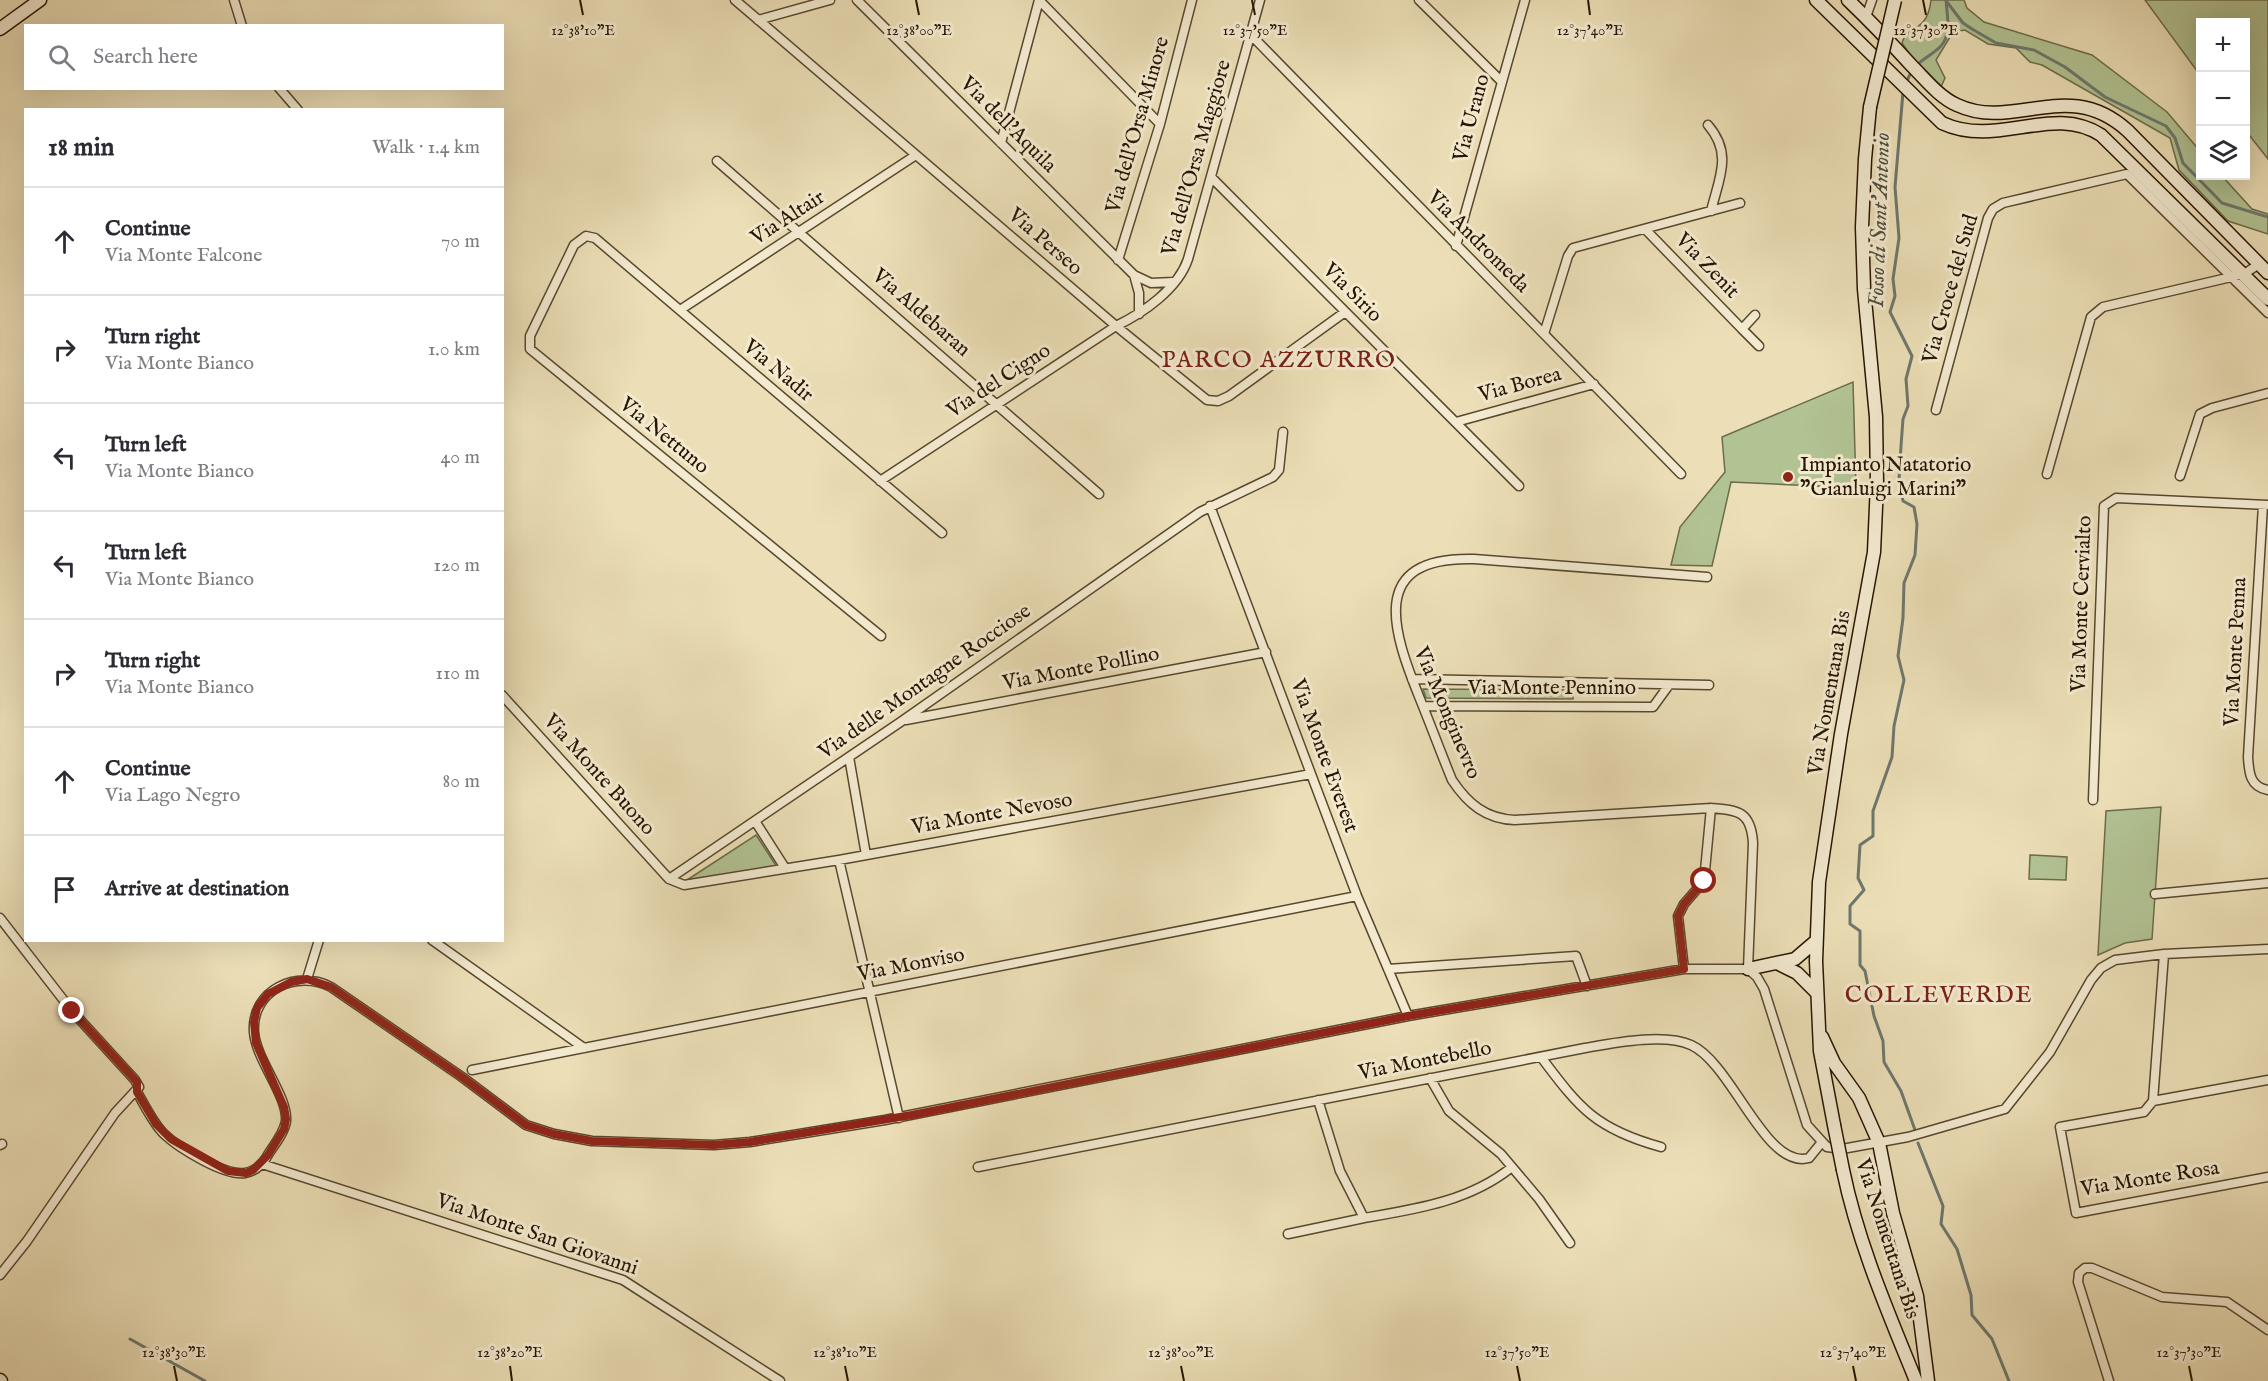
<!DOCTYPE html>
<html lang="en">
<head>
<meta charset="utf-8">
<style>
  body { margin:0; font-family:"IM FELL English",serif; background:#f7f7f7; color:#2b2b33 }
  .controls { position:absolute; right:18px; top:18px; display:grid; overflow:hidden; border-radius:0px; box-shadow:0 6px 24px #0002 }
  .controls button { width:54px; height:54px; display:grid; place-items:center; padding:0; border:0; border-bottom:2px solid #e1e1e2; background:#fff; color:#2b2b33; font:30px sans-serif }
  .stop { position:absolute; width:18px; height:18px; margin:-14px; border:4px solid #8f2418; border-radius:50%; background:#fff }
  .stop.end { background:#8f2418; border-color:#fff; box-shadow:0 2px 6px #0008 }
  .list { margin:0; padding:0; list-style:none }
  h2 { display:flex; justify-content:space-between; align-items:center; height:78px; margin:0; padding:0 24px; font-size:26px }
  h2 small { font-size:20px; font-weight:400; color:#7c7c81 }
  .list li { display:grid; grid-template-columns:39px 1fr auto; gap:18px; align-items:center; box-sizing:border-box; height:108px; padding:0 24px; border-top:2px solid #e1e1e2 }
  .list b { display:block; font-size:22px; white-space:nowrap }
  .list p { margin:0; font-size:20px; white-space:nowrap; color:#7c7c81 }
  .list em { font-size:20px; font-style:normal; color:#7c7c81 }
  .icon { flex:none; width:33px; height:33px; fill:none; stroke:currentColor; stroke-width:2; stroke-linecap:round; stroke-linejoin:round }
  .map { position:relative; flex:none; width:2268px; height:1381px; overflow:hidden }
  .search { position:absolute; background:#fff; box-shadow:0 6px 24px #0002; left:24px; top:24px; width:480px; height:66px; display:flex; align-items:center; gap:15px; box-sizing:border-box; padding:0 21px; border-radius:0px; color:#7c7c81; font-size:22px }
  .panel { position:absolute; background:#fff; box-shadow:0 6px 24px #0002; left:24px; top:108px; width:480px; height:834px; border-radius:0px }
  .map>svg:first-child { display:block }
  .green { fill:#b2c393; stroke:#6c6c4a; stroke-width:1.5 }
  .lines { fill:none; stroke-linecap:round; stroke-linejoin:round }
  .stream { stroke:#6d786e; stroke-width:3 }
  .street-casing { stroke:#58482e; stroke-width:11 }
  .secondary-casing { stroke:#271500; stroke-width:15 }
  .street { stroke:#f3ead0; stroke-width:8 }
  .secondary { stroke:#f3ead0; stroke-width:12 }
  .secondary-bridge-casing { stroke:#271500; stroke-width:15; stroke-linecap:butt }
  .secondary-bridge { stroke:#f3ead0; stroke-width:12 }
  .route { stroke:#8f2418; stroke-width:8 }
  .ticks { fill:none; stroke:#271500; stroke-width:2 }
  .poi-dot { fill:#8f2418; stroke:#f3ead0; stroke-width:2 }
  .labels { text-anchor:middle; dominant-baseline:central; stroke-width:6; stroke-linejoin:round; paint-order:stroke }
  .street-label { font-size:21px; fill:#271500; stroke:#f3ead0 }
  .poi-label { font-size:21px; fill:#271500; stroke:#f3ead0; text-anchor:start }
  .water-label { font-size:22px; font-style:italic; fill:#504f40; stroke:#f3ead0 }
  .quarter-label { font-size:24px; letter-spacing:1.5px; fill:#7a1f14; stroke:#f3ead0 }
  .ticks-label { font-size:15px; text-anchor:middle; fill:#271500; stroke:#f3ead0; stroke-width:6; stroke-linejoin:round; paint-order:stroke }
</style>
</head>
<body>
<div class="map">
<svg width="2268" height="1381" viewBox="0 0 2268 1381">
  <rect width="100%" height="100%" fill="#ecdfb7"/>
  <filter id="stains"><feTurbulence type="fractalNoise" baseFrequency=".00333" numOctaves="4"/><feColorMatrix values="0 0 0 0 .2 0 0 0 0 .09 0 0 0 0 .02 0 0 0 .5 -.17"/></filter>
  <radialGradient id="worn" r=".72"><stop offset=".6" stop-color="#630" stop-opacity="0"/><stop offset="1" stop-color="#630" stop-opacity=".3"/></radialGradient>
  <path class="green" d="M1931,0H1964L1967,8L1984,22L2092,55L2167,112L2200,151V176H2222L2252,209L2268,214V234L2228,221L2179,170L2170,138L2042,65L2030,62L2016,48L1988,44L1965,30L1953,32L1936,60L1945,78L1941,87L1926,78L1902,43L1905,35C1922,25 1929,20 1931,0Z
    M2145,0H2268V159L2246,131V22H2200V75Z
    M1853,382L1856,488L1731,482L1712,566L1671,565L1680,527L1725,472L1722,437Z
    M1423,689L1573,690V699L1426,698Z
    M2161,807L2152,939L2125,943L2098,955L2106,811Z
    M756,835L777,867L687,880Z
    M2030,855L2067,857L2066,880L2029,879Z"/>
  <g class="lines">
    <path class="stream" d="M1947,2L1963,23L1972,29L1996,43L2034,50L2065,67L2105,97L2166,126L2175,138L2183,163L2222,203L2268,217
      M1917,65C1924,58 1933,54 1940,47C1952,35 1947,15 1946,0
      M1906,83L1912,70
      M1903,92L1895,187L1899,238L1893,279L1895,296L1890,312L1912,356L1906,379L1908,406L1903,419L1901,446L1899,480L1903,501L1914,507L1917,524L1915,555L1904,583L1903,618L1898,656L1904,680L1894,726L1892,757L1873,811V836L1860,845L1858,878L1864,890L1850,906V924L1860,931V965L1865,971L1874,1016L1883,1041L1884,1062L1901,1091L1915,1130
      M1918,1143L1943,1206L1941,1224L1957,1249L1971,1295L1972,1315L1992,1339L2009,1381
      M130,1339L205,1381"/>
    <g class="street-casing">
      <path id="street" d="M234,0L242,26
        M735,0L1116,326L1207,400L1218,401L1229,396L1345,312
        M857,0L1134,275L1151,283L1173,282
        M1039,0L1160,124
        M1419,0L1501,81
        M1866,17L1872,0
        M758,20L830,0
        M1251,35L1681,474
        M279,88L298,110
        M1708,125C1733,154 1719,178 1711,211
        M1001,143L1039,0
        M717,161L1099,494
        M1211,177L1519,486
        M1645,229L1742,329L1755,315
        M1456,246L1525,0
        M1118,260L1160,124L1192,0
        M1134,275L1139,293V314
        M680,310L916,155
        M1742,329L1759,346
        M1544,334L1568,256L1573,248L1740,203
        M1936,410L1988,218L1993,209L2003,203L2127,174L2268,313
        M1456,422L1594,384
        M1283,432L1279,470L1273,477L1200,512L902,721L669,879L684,885L839,860L1311,774
        M2047,474L2091,317L2103,307L2244,274L2259,264
        M2180,476L2200,414L2212,408L2268,393
        M880,481L1116,326C1143,313 1178,289 1188,259L1260,0
        M2263,505L2248,757C2249,773 2250,787 2268,790
        M1210,506L1357,896L1408,1016
        M1707,577L1474,559C1366,556 1393,632 1420,699C1431,726 1441,753 1452,780C1468,804 1486,819 1515,820L1711,808C1739,810 1751,812 1753,843L1748,969
        M881,636L530,349V336L574,245L586,236L595,238L942,533
        M1412,679L1709,685
        M502,695L669,879
        M1423,706L1653,707L1669,685
        M906,720L1266,652
        M849,757L866,855
        M2093,800L2104,506L2116,498L2268,505
        M755,821L785,868
        M839,860L899,1118
        M2155,894L2268,883
        M0,918L72,1011L135,1080L139,1087L115,1113L27,1241L0,1275
        M432,940L584,1048
        M2164,954L2153,1101L2268,1080
        M1388,969L1576,956L1587,986
        M1684,969L1678,916L1684,904L1704,881L1711,808
        M307,979L319,940
        M1541,1057C1580,1109 1596,1129 1661,1147
        M472,1070L1357,896
        M1430,1078L1449,1111L1501,1154L1539,1199L1570,1243
        M137,1092C145,1106 153,1123 164,1134C179,1148 224,1176 245,1173C256,1171 264,1163 269,1153C275,1144 284,1133 286,1121C288,1096 256,1060 254,1032C251,990 297,969 331,987L462,1077L526,1125L554,1134L592,1141L714,1145L750,1142L885,1120L1408,1016L1684,969H1748L1757,977L1764,989L1807,1125L1827,1147L1842,1149L1908,1137L2005,1109L2050,1052L2091,980L2101,968L2115,960L2164,954L2268,949
        M1318,1100L1340,1171L1364,1218C1417,1209 1470,1201 1512,1167
        M2153,1101L2144,1112L2060,1127L2076,1213L2268,1177
        M0,1145L2,1144
        M262,1164L623,1280L780,1381
        M978,1167L1585,1048C1614,1043 1664,1033 1691,1045C1733,1064 1765,1170 1809,1158L1822,1142
        M1288,1234L1364,1218
        M2109,1381L2078,1282L2079,1273L2085,1268H2092L2162,1297L2227,1302L2268,1330"/>
    </g>
    <g class="secondary-casing">
      <path id="secondary" d="M1816,0L1942,123C1998,149 2052,103 2101,135L2268,299
        M1848,0C1870,21 1891,43 1912,66C1925,79 1939,97 1957,105C2015,132 2068,76 2128,131L2268,273
        M0,29L40,0
        M1779,964L1797,973L1817,993
        M1748,969L1795,959L1816,941
        M1822,1037L1834,1063L1859,1098L1879,1143L1893,1213L1917,1296L1928,1381
        M1834,1125L1820,1051L1816,961L1819,882L1841,734L1874,552L1877,484L1876,417L1864,289L1862,227L1865,159L1870,107
        M1843,1170C1858,1243 1888,1312 1916,1381
        M0,1380L1,1381"/>
    </g>
    <use href="#street" class="street"/>
    <use href="#secondary" class="secondary"/>
    <g class="secondary-bridge-casing">
      <path id="secondary-bridge" d="M1870,107L1895,0
        M1834,1125L1843,1170"/>
    </g>
    <use href="#secondary-bridge" class="secondary-bridge"/>
  </g>
  <g class="lines">
    <path class="route" d="M72,1011L137,1082V1092L156,1124L171,1139L228,1171L246,1173L253,1170L268,1155L284,1129L286,1119L284,1107L256,1043L254,1022L257,1008L268,994L291,982L307,979L331,987L462,1077L526,1125L554,1134L592,1141L714,1145L750,1142L912,1115L1408,1016L1684,969L1678,916L1684,904L1704,881"/>
  </g>
  <path class="ticks" d="M580,0L583,15M916,0L919,15M1252,0L1255,15M1588,0L1590,15M1923,0L1926,15M174,1366L177,1381M510,1366L512,1381M845,1366L848,1381M1181,1366L1184,1381M1517,1366L1520,1381M1853,1366L1856,1381M2189,1366L2192,1381"/>
  <circle class="poi-dot" cx="1788" cy="477" r="6"/>
  <g class="labels">
    <g class="street-label">
      <text transform="translate(1472 118) rotate(-75)">Via Urano</text>
      <text transform="translate(1008 125) rotate(45)">Via dell'Aquila</text>
      <text transform="translate(1138 125) rotate(-74)">Via dell'Orsa Minore</text>
      <text transform="translate(1197 158) rotate(-74)">Via dell'Orsa Maggiore</text>
      <text transform="translate(788 218) rotate(-33)">Via Altair</text>
      <text transform="translate(1045 242) rotate(41)">Via Perseo</text>
      <text transform="translate(1478 242) rotate(45)">Via Andromeda</text>
      <text transform="translate(1707 266) rotate(46)">Via Zenit</text>
      <text transform="translate(1951 289) rotate(-74)">Via Croce del Sud</text>
      <text transform="translate(1352 293) rotate(45)">Via Sirio</text>
      <text transform="translate(921 313) rotate(41)">Via Aldebaran</text>
      <text transform="translate(778 371) rotate(40)">Via Nadir</text>
      <text transform="translate(999 381) rotate(-33)">Via del Cigno</text>
      <text transform="translate(1520 385) rotate(-15)">Via Borea</text>
      <text transform="translate(664 436) rotate(39)">Via Nettuno</text>
      <text transform="translate(2082 604) rotate(-88)">Via Monte Cervialto</text>
      <text transform="translate(2236 652) rotate(-87)">Via Monte Penna</text>
      <text transform="translate(1081 669) rotate(-11)">Via Monte Pollino</text>
      <text transform="translate(925 682) rotate(-35)">Via delle Montagne Rocciose</text>
      <text x="1552" y="688">Via Monte Pennino</text>
      <text transform="translate(1830 693) rotate(-80)">Via Nomentana Bis</text>
      <text transform="translate(1447 713) rotate(67)">Via Monginevro</text>
      <text transform="translate(1324 756) rotate(70)">Via Monte Everest</text>
      <text transform="translate(599 775) rotate(48)">Via Monte Buono</text>
      <text transform="translate(992 814) rotate(-10)">Via Monte Nevoso</text>
      <text transform="translate(911 965) rotate(-11)">Via Monviso</text>
      <text transform="translate(1425 1061) rotate(-11)">Via Montebello</text>
      <text transform="translate(2150 1179) rotate(-9)">Via Monte Rosa</text>
      <text transform="translate(537 1235) rotate(19)">Via Monte San Giovanni</text>
      <text transform="translate(1887 1239) rotate(72)">Via Nomentana Bis</text>
    </g>
    <g class="poi-label">
      <text x="1800" y="465">Impianto Natatorio<tspan x="1800" dy="24">"Gianluigi Marini"</tspan></text>
    </g>
    <g class="water-label">
      <text transform="translate(1880 220) rotate(-88)">Fosso di Sant'Antonio</text>
    </g>
    <g class="quarter-label">
      <text x="1279" y="360">PARCO AZZURRO</text>
      <text x="1939" y="995">COLLEVERDE</text>
    </g>
  </g>
  <g class="ticks-label">
    <text x="1255" y="35">12°37'50"E</text>
    <text x="1590" y="35">12°37'40"E</text>
    <text x="1926" y="35">12°37'30"E</text>
    <text x="583" y="35">12°38'10"E</text>
    <text x="919" y="35">12°38'00"E</text>
    <text x="174" y="1357">12°38'30"E</text>
    <text x="510" y="1357">12°38'20"E</text>
    <text x="845" y="1357">12°38'10"E</text>
    <text x="1181" y="1357">12°38'00"E</text>
    <text x="1517" y="1357">12°37'50"E</text>
    <text x="1853" y="1357">12°37'40"E</text>
    <text x="2189" y="1357">12°37'30"E</text>
  </g>
  <rect width="100%" height="100%" filter="url(#stains)"/>
  <rect width="100%" height="100%" fill="url(#worn)"/>
</svg>
<div class="controls">
<button>+</button>
<button>−</button>
<button><svg class="icon" aria-label="layers" viewBox="0 0 24 24"><path d="M12 4l9 5-9 5-9-5zM3 14l9 5 9-5"/></svg></button>
</div>
<div class="stop" style="left:1704px;top:881px"></div>
<div class="stop end" style="left:72px;top:1011px"></div>
<div class="search"><svg class="icon" aria-label="search" viewBox="0 0 24 24"><circle cx="10" cy="10" r="6"/><path d="M15 15l6 6"/></svg>Search here</div>
<section class="panel">
<h2>18 min<small>Walk · 1.4 km</small></h2>
<ul class="list">
<li><svg class="icon" aria-label="ahead" viewBox="0 0 24 24"><path d="M12 20V5M6 11l6-6 6 6"/></svg><div><b>Continue</b><p>Via Monte Falcone</p></div><em>70 m</em></li>
<li><svg class="icon" aria-label="right" viewBox="0 0 24 24"><path d="M7 20v-9h11M14 6l5 5-5 5"/></svg><div><b>Turn right</b><p>Via Monte Bianco</p></div><em>1.0 km</em></li>
<li><svg class="icon" aria-label="left" viewBox="0 0 24 24"><path d="M17 20v-9H6M10 6l-5 5 5 5"/></svg><div><b>Turn left</b><p>Via Monte Bianco</p></div><em>40 m</em></li>
<li><svg class="icon" aria-label="left" viewBox="0 0 24 24"><path d="M17 20v-9H6M10 6l-5 5 5 5"/></svg><div><b>Turn left</b><p>Via Monte Bianco</p></div><em>120 m</em></li>
<li><svg class="icon" aria-label="right" viewBox="0 0 24 24"><path d="M7 20v-9h11M14 6l5 5-5 5"/></svg><div><b>Turn right</b><p>Via Monte Bianco</p></div><em>110 m</em></li>
<li><svg class="icon" aria-label="ahead" viewBox="0 0 24 24"><path d="M12 20V5M6 11l6-6 6 6"/></svg><div><b>Continue</b><p>Via Lago Negro</p></div><em>80 m</em></li>
<li><svg class="icon" aria-label="arrive" viewBox="0 0 24 24"><path d="M6 21V4h12l-3 4 3 4H6"/></svg><div><b>Arrive at destination</b></div></li>
</ul>
</section>
</div>
</body>
</html>
